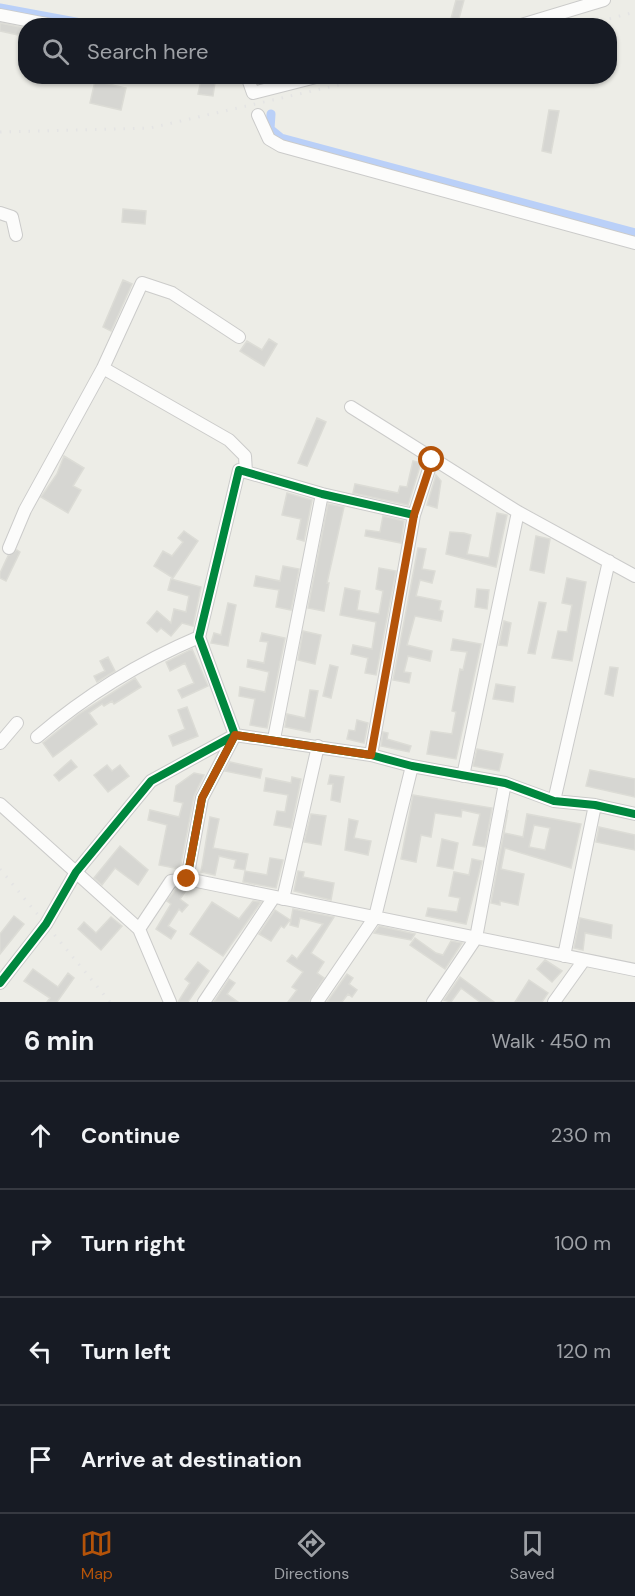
<!DOCTYPE html>
<html lang="en">
<head>
<meta charset="utf-8">
<style>
  body { margin:0; font-family:"DM Sans",sans-serif; background:#20242c; color:#f1f3f6 }
  .stop { position:absolute; width:18px; height:18px; margin:-14px; border:4px solid #b45309; border-radius:50%; background:#fff }
  .stop.end { background:#b45309; border-color:#fff; box-shadow:0 2px 6px #0008 }
  .list { margin:0; padding:0; list-style:none }
  h2 { display:flex; justify-content:space-between; align-items:center; height:78px; margin:0; padding:0 24px; font-size:26px }
  h2 small { font-size:20px; font-weight:400; color:#9ea1a6 }
  .list li { display:grid; grid-template-columns:39px 1fr auto; gap:18px; align-items:center; box-sizing:border-box; height:108px; padding:0 24px; border-top:2px solid #363941 }
  .list b { display:block; font-size:22px; white-space:nowrap }
  .list em { font-size:20px; font-style:normal; color:#9ea1a6 }
  .icon { flex:none; width:33px; height:33px; fill:none; stroke:currentColor; stroke-width:2; stroke-linecap:round; stroke-linejoin:round }
  .map { position:relative; flex:none; width:635px; height:1002px; overflow:hidden }
  .search { position:absolute; background:#171b24; box-shadow:0 2px 4px #0004; left:18px; right:18px; top:18px; height:66px; display:flex; align-items:center; gap:15px; box-sizing:border-box; padding:0 21px; border-radius:24px; color:#9ea1a6; font-size:22px }
  .sheet { height:510px; background:#171b24 }
  nav { display:flex; justify-content:space-around; align-items:center; box-sizing:border-box; height:84px; border-top:2px solid #363941; background:#171b24; font-size:16px; color:#9ea1a6 }
  nav a { display:grid; justify-items:center; gap:3px }
  nav .on { color:#b45309 }
  .map>svg:first-child { display:block }
  .lines { fill:none; stroke-linecap:round; stroke-linejoin:round }
  .canal { stroke:#bad0f8; stroke-width:9 }
  .building { fill:#d6d6d2; stroke:#dcdcd6; stroke-width:1.5; fill-rule:evenodd }
  .minor-casing { stroke:#cbcbca; stroke-width:14 }
  .minor { stroke:#fcfcfb; stroke-width:12 }
  .rail { stroke:#e4e4e4; stroke-width:3; stroke-dasharray:1.5 8; stroke-linecap:butt }
  .cycleway-casing { stroke:#fff; stroke-width:11 }
  .cycleway { stroke:#00873e; stroke-width:8 }
  .route { stroke:#b45309; stroke-width:8 }
</style>
</head>
<body>
<div class="map">
<svg width="635" height="1002" viewBox="0 0 635 1002">
  <rect width="100%" height="100%" fill="#edede7"/>
  <g class="lines">
    <path class="canal" d="M0,8L97,26
      M260,76L264,85
      M271,114L270,129L281,138L635,233"/>
  </g>
  <path class="building" d="M456,0H464L457,26H449Z
    M0,23L25,28L23,36L0,31Z
    M202,76H216L213,96L198,94Z
    M95,81L126,88L121,110L90,103Z
    M549,110L559,111L551,153L542,151Z
    M123,209L146,211L145,224L122,222Z
    M123,280L132,284L111,331L103,327Z
    M269,339L277,344L264,366L240,351L247,341L262,350Z
    M317,418L326,422L307,466L298,463Z
    M64,456L84,468L73,486L81,490L68,513L41,497L57,474Z
    M413,461L421,463L408,505L353,493L355,484L398,493L400,486L407,487Z
    M436,475L441,481L437,508L427,505Z
    M287,493L312,500L304,541L297,539L301,519L282,515Z
    M328,504L344,507L327,583H329L324,611L308,608Z
    M497,513L507,515L496,567L446,554L450,532L464,533L471,535L467,554L489,558Z
    M383,516L404,521L401,543L365,536L366,530L380,532Z
    M184,531L198,541L173,578L154,566L163,551L172,556L183,542L178,538Z
    M536,536L550,539L544,573L530,570Z
    M418,548L426,549L422,569L435,571L432,583L420,580L416,596L441,601L439,610L443,611L441,621L415,616L407,645L432,651L430,661L408,656L404,672L411,673L409,683L393,680Z
    M17,550L20,552L6,581L0,578V573L8,556Z
    M283,566L299,569L291,610L276,607L279,590L254,586L256,576L280,581Z
    M379,568L396,571L376,675L365,673L368,658L351,654L353,645L372,649L376,622L340,615L345,588L360,591L357,610L379,614L383,591L376,589Z
    M567,578L586,582L572,661L552,658L558,631L567,632L572,605L562,603Z
    M171,579L201,587L193,626L182,623L171,636L161,628L157,632L147,623L157,611L171,623L174,609L186,612L189,596L168,590Z
    M477,589L489,590L487,609L475,607Z
    M539,602L546,603L535,654L528,653Z
    M228,603L236,605L228,646L211,643L214,633L221,635Z
    M504,621L511,623L507,646L499,645Z
    M303,631L321,635L315,664L298,660Z
    M262,633L285,638L267,728L250,725L255,699L239,696L240,687L265,692L269,672L247,667L248,660L264,663L268,642L260,641Z
    M453,639L481,644L456,759L427,754L431,731L452,734L456,712L452,711L460,669L463,670L467,652L451,650Z
    M192,649L208,686L182,698L178,690L194,683L185,663L170,671L166,662Z
    M108,657L115,671L97,682L94,676L105,671L100,661Z
    M330,665L338,667L331,698L323,696Z
    M610,667L618,668L613,696L605,694Z
    M135,678L141,687L114,704L112,701L104,706L102,704L89,713L97,724L53,757L43,743L79,714Z
    M496,684L515,687L513,702L493,699Z
    M310,690L318,691L310,732L285,727L287,714L305,718Z
    M187,707L198,736L173,746L169,736L185,729L178,710Z
    M357,720L368,723L364,743L347,739L349,730L355,731Z
    M383,732L388,733L387,739L411,746L409,752L381,746Z
    M477,749L503,754L499,771L473,766Z
    M71,760L77,767L59,781L54,775Z
    M230,762L262,769L260,778L225,771Z
    M107,765L112,771L120,765L129,776L108,792L94,775Z
    M590,770L635,779V797L586,786Z
    M194,773L204,775L194,796L180,869L159,865L167,825L148,820L150,810L179,817L183,803L174,801L176,786Z
    M330,775L344,777L340,802L331,800L333,784H328Z
    M292,777L301,779L291,828L274,825L277,811L285,812L288,795L264,791L266,778L291,783Z
    M413,795L492,808L485,847L473,845L480,814L462,810L461,817L435,813L431,837L421,835L416,862L401,859Z
    M508,810L504,833L523,837L527,814L581,824L571,868L505,848L501,869L524,874L518,905L500,901V905L491,903ZM534,825L550,828L545,850L529,847Z
    M311,814L326,816L321,845L304,842Z
    M210,817L219,819L213,848L248,854L245,870L234,868L236,860L219,856L215,875L201,872Z
    M349,819L358,821L354,838L371,841L368,855L345,850Z
    M599,827L635,835V850L596,842Z
    M442,839L458,843L453,869L437,866Z
    M120,846L148,870L138,885L115,868L102,885L94,878Z
    M270,858L283,860L276,888L243,882L245,871L267,875Z
    M472,859L482,861L466,924L426,916L428,908L457,912L460,898L449,896L454,872L469,875Z
    M298,871L304,872L303,877L334,883L331,900L294,891Z
    M185,888L187,889L180,899L188,905L182,912L179,909L168,926L176,931L171,939L156,929L171,904L167,901L176,889Z
    M253,901L261,902L223,956L190,934L212,902L239,919Z
    M293,909L334,917L311,953L324,962L317,973L324,978L309,1002H288L297,990L292,987L303,972L287,961L292,955L297,959L323,924L300,918L298,927L290,925Z
    M275,910L290,920L284,928L281,926L271,941L259,934Z
    M14,916L24,924L0,954V934Z
    M111,917L122,926L101,950L78,929L84,922L96,933Z
    M580,918L612,925L611,938L585,933L583,950L574,948Z
    M379,926L415,934L411,940L374,933Z
    M415,938L436,953L443,955L451,941L462,943L445,969L410,945Z
    M545,960L562,971L552,982L537,969Z
    M198,962L209,971L188,1002H178L190,983L185,979Z
    M33,969L58,987L68,973L74,978L57,1002H47L50,998L24,981Z
    M347,974L353,978L349,984L357,990L352,997L348,994L342,1002H327Z
    M460,977L494,1002H480L461,988L451,1002L444,1000Z
    M229,979L235,983L227,994L238,1002H214Z
    M529,980L548,993L542,1002H515Z"/>
  <g class="lines">
    <g class="minor-casing">
      <path id="minor" d="M0,15L57,26
        M518,26L604,0
        M247,76L253,93L320,76
        M258,115L269,139L281,146L635,243
        M0,213L12,217L16,235
        M239,337L172,293L142,283L103,368L229,440L245,456L246,472
        M351,407L518,512L635,576
        M9,548L25,510L103,368
        M37,737C85,696 140,662 199,637
        M274,739L322,494
        M0,743L17,723
        M371,755L414,515L432,460
        M463,776L518,512
        M554,801L609,561
        M0,804L139,929L170,1002
        M187,879L202,798L235,735L199,637L239,470L322,494L414,515
        M283,899L318,746
        M139,929L171,881L187,879L635,970
        M564,956L595,805
        M0,983L46,924L76,872L151,781L235,735L371,755L412,766L505,783L554,801L595,805L635,814
        M204,1002L274,897
        M317,1002L375,917L412,766
        M433,1002L476,938L505,783
        M554,1002L584,960"/>
    </g>
    <use href="#minor" class="minor"/>
    <path class="rail" d="M582,26L635,12
      M0,132L150,128L378,76
      M0,869L110,1002"/>
    <g class="cycleway-casing">
      <path id="cycleway" d="M187,879L202,798L235,735L199,637L239,470L322,494L414,515
        M0,983L46,924L76,872L151,781L235,735L371,755L412,766L505,783L554,801L595,805L635,814"/>
    </g>
    <use href="#cycleway" class="cycleway"/>
  </g>
  <g class="lines">
    <path class="route" d="M187,879L202,798L235,735L371,755L414,515L432,460"/>
  </g>
</svg>
<div class="stop" style="left:432px;top:460px"></div>
<div class="stop end" style="left:187px;top:879px"></div>
<div class="search"><svg class="icon" aria-label="search" viewBox="0 0 24 24"><circle cx="10" cy="10" r="6"/><path d="M15 15l6 6"/></svg>Search here</div>
</div>
<section class="sheet">
<h2>6 min<small>Walk · 450 m</small></h2>
<ul class="list">
<li><svg class="icon" aria-label="ahead" viewBox="0 0 24 24"><path d="M12 20V5M6 11l6-6 6 6"/></svg><div><b>Continue</b></div><em>230 m</em></li>
<li><svg class="icon" aria-label="right" viewBox="0 0 24 24"><path d="M7 20v-9h11M14 6l5 5-5 5"/></svg><div><b>Turn right</b></div><em>100 m</em></li>
<li><svg class="icon" aria-label="left" viewBox="0 0 24 24"><path d="M17 20v-9H6M10 6l-5 5 5 5"/></svg><div><b>Turn left</b></div><em>120 m</em></li>
<li><svg class="icon" aria-label="arrive" viewBox="0 0 24 24"><path d="M6 21V4h12l-3 4 3 4H6"/></svg><div><b>Arrive at destination</b></div></li>
</ul>
</section>
<nav>
<a class="on"><svg class="icon" aria-label="map" viewBox="0 0 24 24"><path d="M3 6l6-2 6 2 6-2v14l-6 2-6-2-6 2zM9 4v14M15 6v14"/></svg>Map</a>
<a><svg class="icon" aria-label="directions" viewBox="0 0 24 24"><path d="M12 3l9 9-9 9-9-9zM9 14v-3h6M13 9l2 2-2 2"/></svg>Directions</a>
<a><svg class="icon" aria-label="saved" viewBox="0 0 24 24"><path d="M7 4h10v16l-5-4-5 4z"/></svg>Saved</a>
</nav>
</body>
</html>
